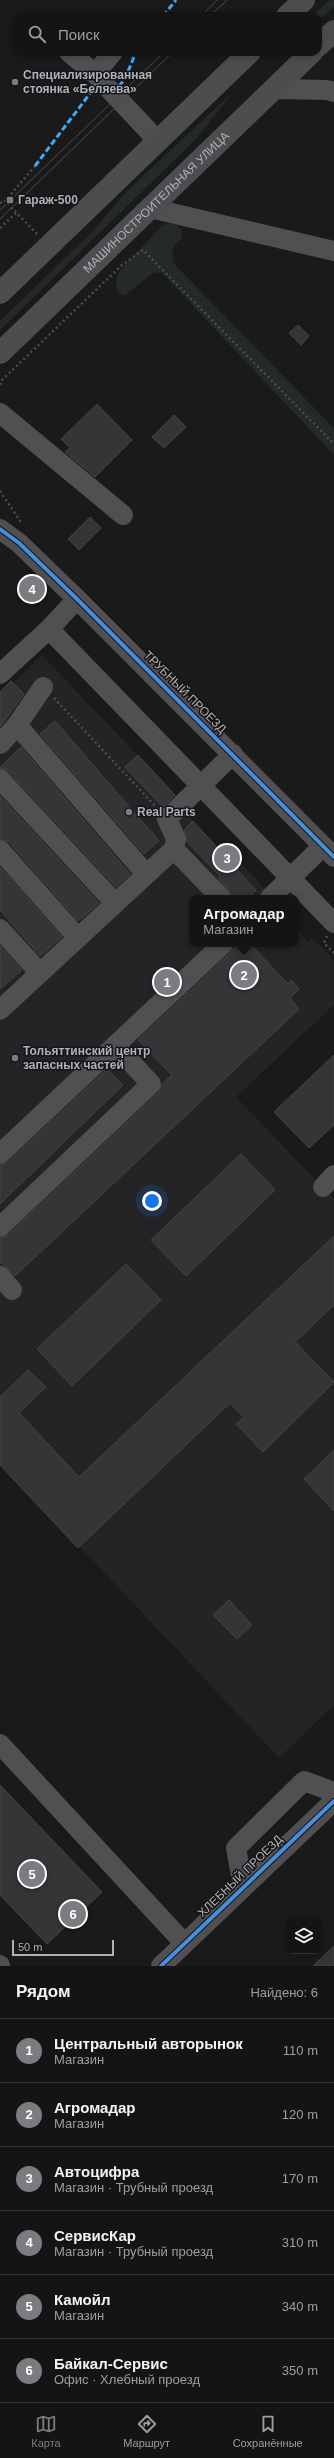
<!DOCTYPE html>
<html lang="ru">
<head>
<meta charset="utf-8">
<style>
  body { margin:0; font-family:Helvetica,sans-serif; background:#212122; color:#f1f3f6 }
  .controls { position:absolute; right:12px; bottom:12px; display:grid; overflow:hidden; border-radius:8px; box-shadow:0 2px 6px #0003 }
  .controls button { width:36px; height:36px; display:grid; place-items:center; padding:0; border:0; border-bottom:1px solid #333334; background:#141414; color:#f1f3f6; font:20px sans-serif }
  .scale { position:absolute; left:12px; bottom:10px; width:102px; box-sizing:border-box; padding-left:4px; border:2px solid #aeb1b9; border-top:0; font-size:11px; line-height:14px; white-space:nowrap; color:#aeb1b9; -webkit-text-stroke:3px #151516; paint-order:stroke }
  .you { position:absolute; left:152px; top:1201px; width:14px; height:14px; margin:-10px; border:3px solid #fff; border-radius:50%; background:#1a73e8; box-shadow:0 0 0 6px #1a73e833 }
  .badge { display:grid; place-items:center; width:26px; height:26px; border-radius:50%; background:#7a7c82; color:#fff; font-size:13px; font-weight:700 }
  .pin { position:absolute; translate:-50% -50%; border:2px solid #fff; box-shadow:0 1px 4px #0006 }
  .popup { position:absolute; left:189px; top:895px; width:110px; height:52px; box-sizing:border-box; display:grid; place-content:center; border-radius:8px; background:#141414; filter:drop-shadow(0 1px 3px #0005); font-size:13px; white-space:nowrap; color:#9d9ea0 }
  .popup b { font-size:15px; color:#f1f3f6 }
  .popup::after { content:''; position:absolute; left:50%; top:100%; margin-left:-8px; border:8px solid transparent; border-top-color:#141414 }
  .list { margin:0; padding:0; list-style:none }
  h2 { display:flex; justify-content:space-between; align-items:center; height:52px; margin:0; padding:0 16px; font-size:17px }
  h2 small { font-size:13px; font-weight:400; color:#9d9ea0 }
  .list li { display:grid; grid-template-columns:26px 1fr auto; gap:12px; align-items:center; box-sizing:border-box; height:64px; padding:0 16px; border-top:1px solid #333334 }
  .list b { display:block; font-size:15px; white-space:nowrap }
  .list p { margin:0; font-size:13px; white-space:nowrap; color:#9d9ea0 }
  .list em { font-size:13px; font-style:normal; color:#9d9ea0 }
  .icon { flex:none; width:22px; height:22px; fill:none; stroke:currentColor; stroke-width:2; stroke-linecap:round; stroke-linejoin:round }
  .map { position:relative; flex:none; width:334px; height:1966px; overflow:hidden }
  .search { position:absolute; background:#141414; box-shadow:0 2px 6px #0003; left:12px; right:12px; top:12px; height:44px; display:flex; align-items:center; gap:10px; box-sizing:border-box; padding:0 14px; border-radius:12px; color:#9d9ea0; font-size:15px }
  .sheet { height:436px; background:#141414 }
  nav { display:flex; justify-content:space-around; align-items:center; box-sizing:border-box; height:56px; border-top:1px solid #333334; background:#141414; font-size:11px; color:#9d9ea0 }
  nav a { display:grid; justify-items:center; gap:2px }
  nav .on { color:#7a7c82 }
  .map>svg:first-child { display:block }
  .built { fill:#242426 }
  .green { fill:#242a25 }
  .building { fill:#343536; stroke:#444447 }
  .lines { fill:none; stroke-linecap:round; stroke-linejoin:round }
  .path { stroke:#4b4c4e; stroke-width:2.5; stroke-dasharray:2 3; stroke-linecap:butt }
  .minor { stroke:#505053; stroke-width:20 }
  .major { stroke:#4c4d4f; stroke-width:22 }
  .tram { stroke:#4b4b4e; stroke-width:1 }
  .quiet { stroke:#3fa9f5; stroke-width:3; stroke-dasharray:6 3; stroke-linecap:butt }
  .cycleway-casing { stroke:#151516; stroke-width:6 }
  .cycleway { stroke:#468fdf; stroke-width:4 }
  .poi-dot { fill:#7a7c82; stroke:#151516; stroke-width:1.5 }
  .labels { text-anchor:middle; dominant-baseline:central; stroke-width:3; stroke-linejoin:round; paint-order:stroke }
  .poi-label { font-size:12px; font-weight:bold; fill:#aeb1b9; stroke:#151516; text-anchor:start }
  .street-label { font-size:12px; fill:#aeb1b9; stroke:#151516 }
</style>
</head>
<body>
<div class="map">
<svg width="334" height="1966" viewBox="0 0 334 1966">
  <rect width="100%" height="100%" fill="#1a1a1b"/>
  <path class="built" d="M42,655L184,804L193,821L232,862L241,863L274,898H192V944H296V929L308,942L312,938L334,960V1005L236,1097L334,1199V1705L279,1758L0,1462V696Z"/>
  <path class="green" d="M330,0H334V7L319,20L314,14Z
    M234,91L196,139L0,330V321L91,233L128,190Z
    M167,223L175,224L181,229L182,239C172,245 171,253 174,264L334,428V455L161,272L153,273L125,295L120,294L116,289L117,277L121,269L162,226Z"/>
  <path class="building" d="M298,325L309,336L301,345L289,333Z
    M97,404L132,440L95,477L65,452L70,448L61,439Z
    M174,415L186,427L164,448L152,437Z
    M90,517L101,528L79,550L68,539Z
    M11,681L24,694L0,727V692Z
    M55,721L159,841L144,854L40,734Z
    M21,747L130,874L116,887L8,771L0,768Z
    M138,755L175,795L163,807L125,767Z
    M0,796L99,903L78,921L9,842L0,839Z
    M193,821L256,890L248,898H234L218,878L220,876L187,842L184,830Z
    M0,867L62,937L40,956L0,910Z
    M237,944H250L288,984L291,980L299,989L290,998L299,1009L15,1276L0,1262V1238L8,1235L159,1092L162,1084L172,1075L138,1040L231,952Z
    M0,946L22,970L0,989Z
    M334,1055V1125L309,1148L274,1112Z
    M107,1069L123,1085L0,1204V1165L8,1162Z
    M241,1154L275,1190L186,1276L151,1240Z
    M334,1236V1305L295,1342L334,1382L263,1452L236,1424L244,1417L230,1403L78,1548L0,1465V1397L28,1370L46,1387L19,1413L79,1477Z
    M126,1264L161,1300L72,1386L37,1349Z
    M334,1450V1511L304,1479Z
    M229,1600L252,1625L237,1639L213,1615Z
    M0,1785L102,1892L47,1944L0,1895Z
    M334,1946V1966H313Z"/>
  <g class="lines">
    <path class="path" d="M35,166L5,201L37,234
      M0,203L5,201
      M0,228L16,213
      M0,385L2,380L122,265L143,250L334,444
      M0,491L22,524
      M54,698L156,807
      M327,936L324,943L334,953"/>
    <path class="minor" d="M69,52L95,74L158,141
      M95,74L113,52
      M273,89L327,90L334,92
      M150,208L334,251
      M0,413L123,515
      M0,529L19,543L77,599L334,857
      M49,629L77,599
      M0,674L49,629L334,923
      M17,725L146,874
      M0,744L17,725L43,687
      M0,779L115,903
      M174,849L221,898
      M0,850L78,938
      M270,898L323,846
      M0,929L40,973
      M0,1010L174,849L176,839L167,819L233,754
      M0,1154L223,944
      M323,1187L334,1175
      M0,1227L151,1084L115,1045
      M0,1276L12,1290
      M0,1744L184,1943
      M243,1887L236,1848L304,1781L334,1792
      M0,1965V1966
      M161,1966L334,1801"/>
    <g class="major">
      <path d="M287,16L304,0"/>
      <path d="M318,46L334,31"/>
      <path d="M0,293L250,52"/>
      <path id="s1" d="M0,353L312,52"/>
    </g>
    <path class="tram" d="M201,16L217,0
      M210,16L227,0
      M0,210L164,52
      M0,219L173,52"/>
    <path class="quiet" d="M163,16L176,0
      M113,93L125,79L136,52
      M35,166L98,83L95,74"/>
    <g class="cycleway-casing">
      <path id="cycleway" d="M0,529L19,543L77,599L334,857
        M161,1966L334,1801"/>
    </g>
    <use href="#cycleway" class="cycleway"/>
  </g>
  <g class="poi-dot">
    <circle cx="15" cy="82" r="4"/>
    <rect x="6" y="196" width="8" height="8" rx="2"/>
    <circle cx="129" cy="812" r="4"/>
    <circle cx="15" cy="1058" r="4"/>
  </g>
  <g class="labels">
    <g class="poi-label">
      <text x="23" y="75">Специализированная<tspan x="23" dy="14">стоянка «Беляева»</tspan></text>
      <text x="18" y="200">Гараж-500</text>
      <text x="137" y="812">Real Parts</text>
      <text x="23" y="1051">Тольяттинский центр<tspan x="23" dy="14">запасных частей</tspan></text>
    </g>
    <g class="street-label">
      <text stroke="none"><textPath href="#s1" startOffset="217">МАШИНОСТРОИТЕЛЬНАЯ УЛИЦА</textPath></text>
      <text transform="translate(185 692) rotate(45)">ТРУБНЫЙ ПРОЕЗД</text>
      <text transform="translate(240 1876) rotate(-44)">ХЛЕБНЫЙ ПРОЕЗД</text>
    </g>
  </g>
</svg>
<div class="controls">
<button><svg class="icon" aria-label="layers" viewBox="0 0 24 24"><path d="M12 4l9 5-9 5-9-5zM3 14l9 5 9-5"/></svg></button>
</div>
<div class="scale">50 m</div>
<div class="you"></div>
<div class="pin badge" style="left:167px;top:982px">1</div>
<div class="pin badge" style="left:244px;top:975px">2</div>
<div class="popup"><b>Агромадар</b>Магазин</div>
<div class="pin badge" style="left:227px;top:858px">3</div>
<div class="pin badge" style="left:32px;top:589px">4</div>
<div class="pin badge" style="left:32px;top:1874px">5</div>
<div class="pin badge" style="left:73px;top:1914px">6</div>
<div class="search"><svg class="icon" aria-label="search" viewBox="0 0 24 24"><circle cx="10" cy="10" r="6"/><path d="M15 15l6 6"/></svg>Поиск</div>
</div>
<section class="sheet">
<h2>Рядом<small>Найдено: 6</small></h2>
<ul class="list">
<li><span class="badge">1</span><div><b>Центральный авторынок</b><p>Магазин</p></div><em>110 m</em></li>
<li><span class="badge">2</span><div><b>Агромадар</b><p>Магазин</p></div><em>120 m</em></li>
<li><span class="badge">3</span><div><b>Автоцифра</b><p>Магазин · Трубный проезд</p></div><em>170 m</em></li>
<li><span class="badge">4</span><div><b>СервисКар</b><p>Магазин · Трубный проезд</p></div><em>310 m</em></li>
<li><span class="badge">5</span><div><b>Камойл</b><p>Магазин</p></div><em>340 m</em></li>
<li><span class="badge">6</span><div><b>Байкал-Сервис</b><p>Офис · Хлебный проезд</p></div><em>350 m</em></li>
</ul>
</section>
<nav>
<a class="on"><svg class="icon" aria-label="map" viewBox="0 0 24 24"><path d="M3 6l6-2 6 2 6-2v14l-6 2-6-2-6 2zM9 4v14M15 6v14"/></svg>Карта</a>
<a><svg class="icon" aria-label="directions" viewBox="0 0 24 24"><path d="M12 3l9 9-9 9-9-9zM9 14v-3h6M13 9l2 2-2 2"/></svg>Маршрут</a>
<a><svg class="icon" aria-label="saved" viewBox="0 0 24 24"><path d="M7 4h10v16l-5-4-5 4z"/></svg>Сохранённые</a>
</nav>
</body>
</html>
